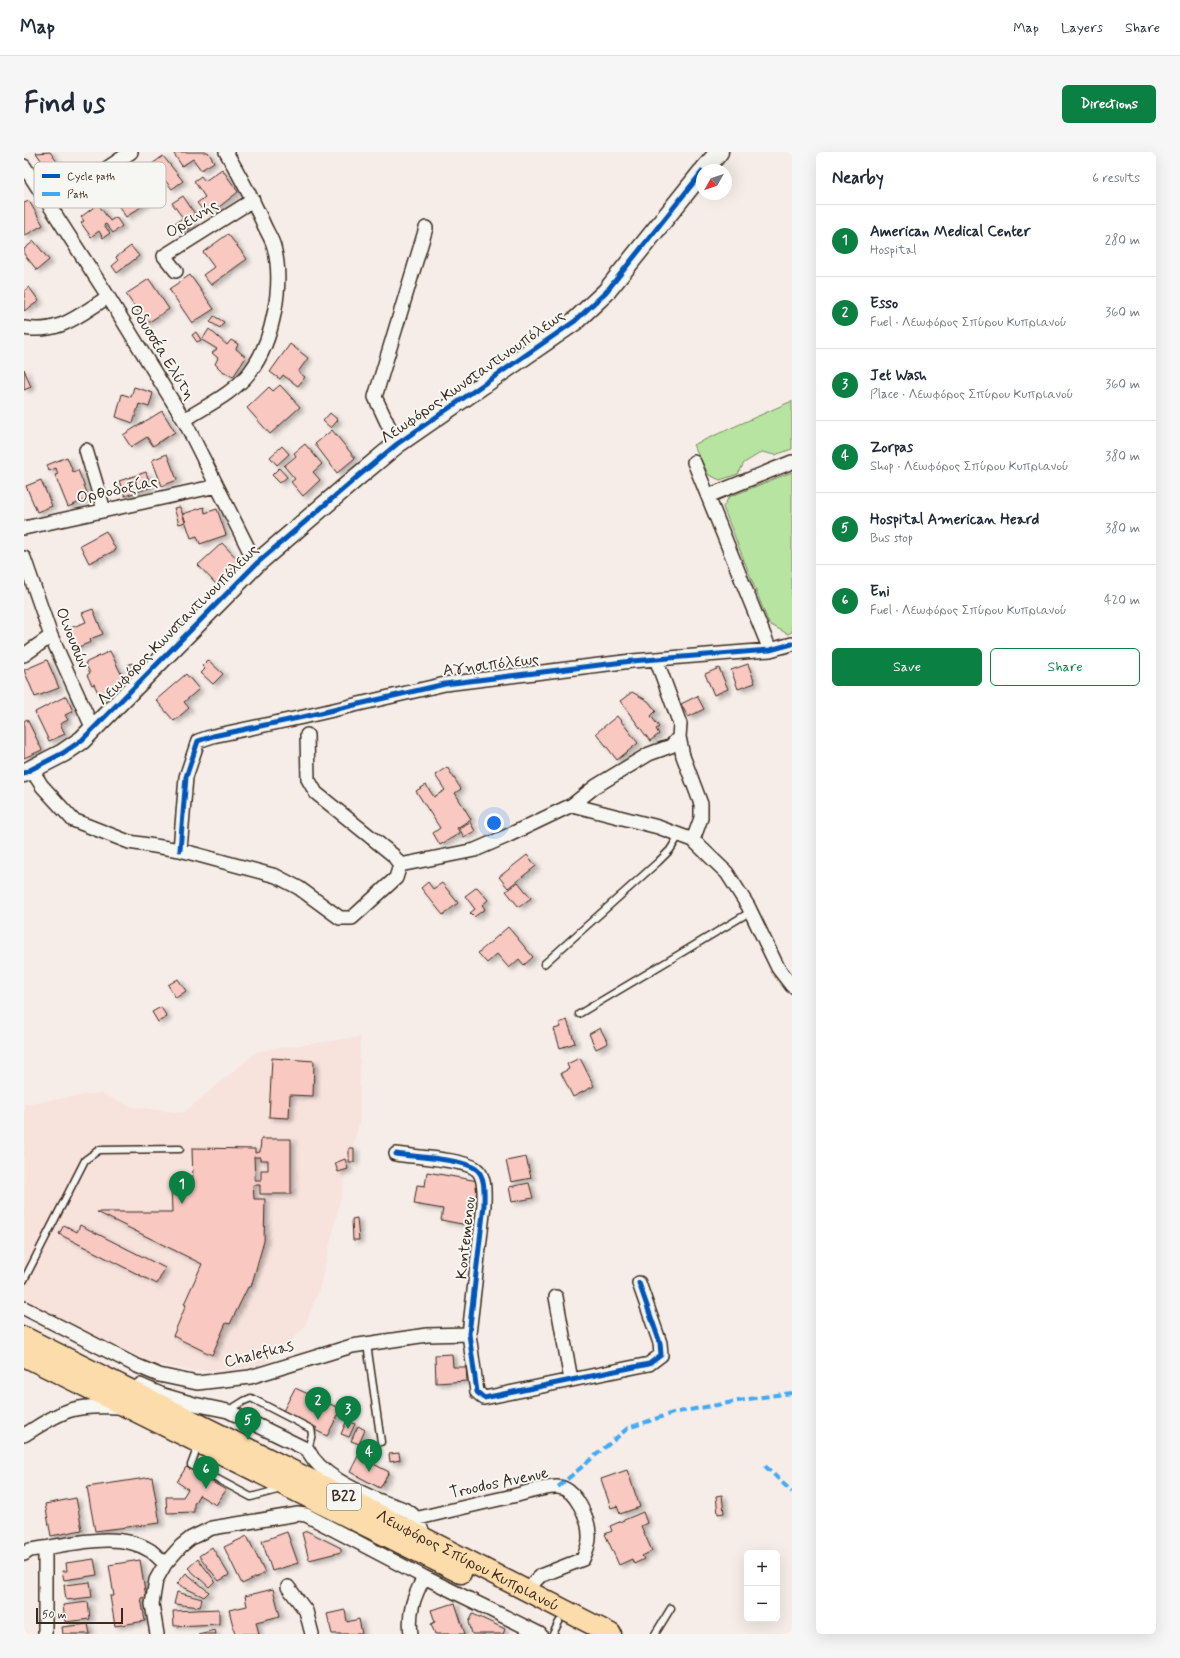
<!DOCTYPE html>
<html lang="en">
<head>
<meta charset="utf-8">
<style>
  body { margin:0; font-family:Mynerve,sans-serif; background:#f6f6f7; color:#1f2937 }
  .controls { position:absolute; right:12px; bottom:12px; display:grid; overflow:hidden; border-radius:6px; box-shadow:0 4px 16px #0002 }
  .controls button { width:36px; height:36px; display:grid; place-items:center; padding:0; border:0; border-bottom:1px solid #e0e1e3; background:#fff; color:#1f2937; font:20px sans-serif }
  .compass { position:absolute; left:672px; top:12px; width:36px; height:36px; border-radius:50%; background:#fff; box-shadow:0 4px 16px #0002; rotate:230deg }
  .scale { position:absolute; left:12px; bottom:10px; width:87px; box-sizing:border-box; padding-left:4px; border:2px solid #3b2a1e; border-top:0; font-size:11px; line-height:14px; white-space:nowrap; color:#3b2a1e; -webkit-text-stroke:3px #f6f6f2; paint-order:stroke }
  .you { position:absolute; left:470px; top:671px; width:14px; height:14px; margin:-10px; border:3px solid #fff; border-radius:50%; background:#1a73e8; box-shadow:0 0 0 6px #1a73e833 }
  .badge { display:grid; place-items:center; width:26px; height:26px; border-radius:50%; background:#0b8043; color:#fff; font-size:13px; font-weight:700 }
  .pin { position:absolute; translate:-50% -33px; filter:drop-shadow(0 1px 2px #0008) }
  .pin::after { content:''; position:absolute; top:21px; width:14px; height:12px; background:inherit; clip-path:polygon(0 0,100% 0,50% 100%) }
  .list { margin:0; padding:0; list-style:none }
  h2 { display:flex; justify-content:space-between; align-items:center; height:52px; margin:0; padding:0 16px; font-size:17px }
  h2 small { font-size:13px; font-weight:400; color:#747a83 }
  .list li { display:grid; grid-template-columns:26px 1fr auto; gap:12px; align-items:center; box-sizing:border-box; height:72px; padding:0 16px; border-top:1px solid #e0e1e3 }
  .list b { display:block; font-size:15px; white-space:nowrap }
  .list p { margin:0; font-size:13px; white-space:nowrap; color:#747a83 }
  .list em { font-size:13px; font-style:normal; color:#747a83 }
  .actions { display:flex; gap:8px; padding:12px 16px }
  .actions a { flex:1; padding:9px 0; border:1px solid #0b8043; border-radius:6px; text-align:center; font-size:14px; color:#0b8043 }
  .actions .main { background:#0b8043; color:#fff }
  .map { position:relative; flex:none; width:768px; height:1482px; overflow:hidden; border-radius:6px }
  header { display:flex; align-items:center; gap:24px; box-sizing:border-box; height:56px; padding:0 20px; background:#fff; border-bottom:1px solid #e0e1e3 }
  header strong { font-size:19px }
  nav { display:flex; gap:22px; margin-inline-start:auto; font-size:14px }
  .intro { display:flex; align-items:center; justify-content:space-between; box-sizing:border-box; height:96px; padding:0 24px }
  h1 { margin:0; font-size:28px }
  .button { padding:10px 18px; border-radius:6px; background:#0b8043; color:#fff; font-size:14px; font-weight:700 }
  main { display:flex; gap:24px; padding:0 24px }
  aside { flex:1; background:#fff; border-radius:6px; box-shadow:0 4px 16px #0002 }
  .map>svg:first-child { display:block }
  .built { fill:#f7e2dc }
  .green { fill:#b8e4a2; stroke:#7a8760 }
  .building { fill:#f8c8c1; stroke:#3b2a1e; fill-rule:evenodd; filter:url(#shadow) }
  .lines { fill:none; stroke-linecap:round; stroke-linejoin:round }
  .lane-casing { stroke:#3b2a1e; stroke-width:9 }
  .street-casing { stroke:#3b2a1e; stroke-width:16 }
  .secondary-casing { stroke:#3b2a1e; stroke-width:21 }
  .primary-casing { stroke:#3b2a1e; stroke-width:23 }
  .lane { stroke:#f6f6f2; stroke-width:6 }
  .street { stroke:#f6f6f2; stroke-width:13 }
  .secondary { stroke:#f6f6f2; stroke-width:18 }
  .primary { stroke:#fddcac; stroke-width:20 }
  .quiet { stroke:#3fa9f5; stroke-width:4; stroke-dasharray:8 4; stroke-linecap:butt }
  .cycleway-casing { stroke:#f6f6f2; stroke-width:8 }
  .cycleway { stroke:#0057b8; stroke-width:5 }
  .labels { text-anchor:middle; dominant-baseline:central; stroke-width:4; stroke-linejoin:round; paint-order:stroke }
  .shield { fill:#f6f6f2; stroke:#73675e; stroke-width:1 }
  .shield-label { font-size:15px; font-weight:bold; fill:#3b2a1e }
  .street-label { font-size:16px; fill:#3b2a1e; stroke:#f6f6f2 }
  .key { fill:#f6f6f2; stroke:#beb9b2; stroke-width:1 }
  .key-label { font-size:11px; fill:#3b2a1e }
</style>
</head>
<body>
<header>
<strong>Map</strong>
<nav><a>Map</a><a>Layers</a><a>Share</a></nav>
</header>
<div class="intro"><h1>Find us</h1><a class="button">Directions</a></div>
<main>
<div class="map">
<svg width="768" height="1482" viewBox="0 0 768 1482">
  <defs>
    <filter id="shadow"><feDropShadow dx="4" dy="2.5" stdDeviation="2" flood-color="#0004"/></filter>
  </defs>
  <rect width="100%" height="100%" fill="#f6ede8"/>
  <filter id="ink" filterUnits="userSpaceOnUse"><feTurbulence type="fractalNoise" baseFrequency=".025" numOctaves="2"/><feDisplacementMap in="SourceGraphic" scale="8" xChannelSelector="R" yChannelSelector="G"/><feConvolveMatrix kernelMatrix="1 2 1 2 8 2 1 2 1" color-interpolation-filters="sRGB"/></filter>
  <g filter="url(#ink)">
    <path class="built" d="M336,885V966L295,1138L280,1176L243,1211L209,1218L168,1219L127,1211L0,1148V952L76,941L108,955L159,961L234,899Z"/>
    <path class="green" d="M768,249V297L751,303L738,300L720,311L714,322L696,328L685,323L669,293Z
      M768,320V480L764,482L745,472L699,355L705,345Z"/>
    <path class="building" d="M26,0L39,18L47,12L54,22L36,34L12,1Z
      M153,0H184L190,10L177,18L169,7L158,14L150,2Z
      M139,4L159,29L148,37L128,12Z
      M198,17L214,40L191,58L189,55L181,61L173,51L181,45L170,29L177,24L181,29Z
      M106,23L124,50L102,65L84,38Z
      M159,44L171,62L165,66L170,73L157,81L151,71L159,66L148,51Z
      M5,49L19,73L0,84V51Z
      M74,52L86,69L92,65L98,74L89,81L82,72L80,73L86,81L79,86L75,79L67,85L57,71L60,69L57,65Z
      M204,82L223,107L187,133L179,123L190,115L179,100Z
      M10,89L25,108L13,118L0,102V97Z
      M107,94L115,104L93,121L88,114L94,109L92,105Z
      M166,123L190,157L168,171L145,137Z
      M125,127L145,157L122,172L102,142Z
      M5,135L15,149L0,159V139Z
      M190,164L200,170L196,176L186,170Z
      M185,177L203,193L207,188L214,192L212,197L222,205L209,225L197,218L191,212L194,206L188,201L193,197L178,188Z
      M172,180L177,188L173,190L168,183Z
      M266,192L284,206L274,220L281,225L274,234L259,223L256,227L246,220Z
      M0,217L7,235L0,238Z
      M256,233L276,255L246,282L223,256L245,235L249,239Z
      M110,235L129,241L125,255L115,252L109,271L92,265L98,242L107,245Z
      M138,259L151,280L129,294L123,285L107,295L99,283Z
      M306,261L314,268L307,276L299,269Z
      M308,278L331,306L313,321L291,292Z
      M281,292L298,312L289,320L296,328L279,344L267,330L271,327L260,314L272,304L270,301Z
      M258,294L265,302L253,313L246,305Z
      M143,302L153,328L138,334L128,308Z
      M43,305L49,320L54,318L65,346L44,355L31,323L34,322L32,316L25,319L23,313Z
      M255,316L263,325L256,331L248,323Z
      M122,320L127,335L101,344L95,329Z
      M17,328L28,354L13,360L2,334Z
      M156,355L161,370L155,372L150,356Z
      M180,355L181,361L193,357L202,383L176,392L173,384L167,386L159,362Z
      M82,379L92,398L65,411L56,393Z
      M198,391L216,410L192,432L174,413Z
      M69,457L79,482L66,487L67,490L52,496L44,477L62,470L58,461Z
      M86,499L102,532L76,545L70,532L68,533L63,523L66,521L61,511Z
      M23,508L35,536L11,545L0,518Z
      M184,508L199,522L189,532L177,521L181,517L178,514Z
      M108,511L112,520L108,522L104,513Z
      M724,512L731,531L714,537L707,518Z
      M695,516L704,537L690,543L681,522Z
      M162,522L175,537L160,550L165,556L150,569L132,548Z
      M608,540L624,549L632,559L627,564L635,575L632,577L635,582L626,589L596,549Z
      M42,544L49,559L41,563L44,568L36,572L41,582L25,589L11,560Z
      M673,544L680,557L664,565L657,552Z
      M593,564L614,591L593,608L572,581Z
      M3,567L18,598L0,606V569Z
      M423,615L437,637L431,641L447,667L433,676L436,681L416,693L409,681L416,676L392,639L402,633L410,645L421,638L411,623Z
      M446,670L451,679L440,685L435,676Z
      M503,703L512,714L484,736L475,725Z
      M404,730L409,737L418,731L434,751L419,763L397,736Z
      M494,730L507,746L495,755L482,739Z
      M453,735L464,748L458,753L461,757L450,765L446,761L451,757L441,744Z
      M484,775L509,805L500,813L495,807L485,816L473,802L463,811L454,801Z
      M154,827L162,839L152,846L144,833Z
      M137,855L143,865L134,870L128,860Z
      M543,868L551,891L536,896L530,877L537,875L535,871Z
      M576,876L584,891L572,897L565,882Z
      M248,906L290,909L289,944L266,943L265,966L245,965Z
      M556,906L570,934L549,945L537,921L545,917L543,912Z
      M237,987H267V1042H236V1033H229L230,1047H241L240,1089L227,1135H224L206,1172L202,1171L188,1203L149,1184L162,1153L160,1152L178,1112L73,1060H148L147,1031H169L168,996L231,997V1001L236,1000ZM230,1005H236V1008H244V1018H237V1028H231Z
      M325,996H330V1010H325Z
      M502,1005L507,1026L487,1030L482,1009Z
      M321,1007L324,1017L314,1020L311,1011Z
      M403,1020L454,1029L452,1045H448L443,1073L417,1068L419,1057L390,1052L393,1033L401,1034Z
      M505,1031L509,1046L488,1050L485,1035Z
      M333,1066L335,1088H329L328,1067Z
      M40,1073L53,1080L56,1073L141,1116L133,1132L35,1082Z
      M428,1202L429,1215H442L443,1229L412,1231L411,1203Z
      M271,1236L317,1257L303,1284L291,1278L293,1276L259,1259Z
      M323,1268L331,1272L325,1285L317,1282Z
      M334,1274L341,1278L335,1292L327,1289Z
      M343,1294H351V1303H343Z
      M375,1301L376,1308L366,1310L365,1302Z
      M334,1304L365,1320L356,1336L326,1320Z
      M162,1315L202,1338L192,1353L175,1343L170,1352V1360L143,1361L142,1345H159L164,1337L153,1330Z
      M603,1318L616,1355L596,1362L593,1354L587,1356L577,1327Z
      M128,1325L136,1371L71,1379L63,1335Z
      M698,1343L700,1361L694,1362L692,1344Z
      M52,1346L58,1378L27,1384L21,1352Z
      M619,1360L623,1371L617,1374L628,1399L618,1404L620,1407L610,1412L608,1407L595,1413L581,1382L588,1379L586,1374Z
      M283,1379L317,1396V1400L285,1408L278,1381Z
      M263,1380L274,1411L248,1419L238,1389Z
      M223,1384L241,1421L218,1432L200,1395Z
      M188,1395L205,1423L195,1429L175,1404Z
      M70,1407L73,1423L40,1428L38,1419H43L42,1411Z
      M174,1407L191,1429L185,1435L164,1416Z
      M116,1408L122,1445L117,1446L121,1469L91,1474L86,1444H90L85,1413Z
      M162,1421L185,1440L180,1445L153,1432Z
      M66,1430L68,1445L42,1448L40,1433Z
      M249,1437L256,1464L232,1470L235,1482H211L205,1458L223,1454L221,1444Z
      M153,1440L178,1447L176,1455L150,1452Z
      M64,1450L66,1467L41,1470L39,1453Z
      M431,1451L441,1482H411L407,1472L411,1470L407,1458Z
      M195,1457V1472L150,1474L149,1459Z
      M321,1458L323,1470L335,1467L338,1482H308L303,1462Z
      M449,1462L481,1477L479,1482H448L445,1470Z
      M64,1472L66,1482H39L38,1475Z
      M191,1478L192,1482H174Z"/>
    <g class="lines">
      <g class="lane-casing">
        <path id="lane" d="M520,812L634,710L646,698L656,682
          M555,862L726,760
          M0,1128L61,1008L75,998L156,997
          M343,1192L357,1290
          M204,1259L220,1249L227,1246L287,1277L288,1282L284,1298
          M174,1294L167,1313L227,1345L257,1337
          M529,1482L535,1470
          M631,1482L647,1456"/>
      </g>
      <g class="street-casing">
        <path id="street" d="M0,14L80,138L160,268L232,412
          M27,54L107,0
          M152,119L140,104L229,48
          M0,176C36,182 55,163 84,145
          M160,268C182,254 210,241 226,220C249,190 260,132 250,95C248,87 243,80 240,73C229,48 216,24 202,0
          M373,292L351,245L402,76
          M62,298L80,358
          M670,310L746,498
          M684,344L768,310
          M0,376L193,334
          M0,406L27,484L69,577
          M0,503L27,484
          M655,585L659,604L677,652V666L669,688
          M7,617L18,634L49,668L105,690L156,698L252,724L275,736L316,766H328L372,726L376,713L369,703L292,641L284,627L283,583
          M548,653L634,675L669,688L703,721L724,754L754,816L768,834
          M156,698L162,625L174,589L189,584L279,565L421,532L608,509L746,498L768,492
          M376,713L451,698L481,685L548,653L572,634L625,602L647,594L655,585L656,572L632,507
          M372,1002C390,1005 439,1007 452,1017C462,1024 460,1043 460,1053L445,1182L453,1240L460,1246L625,1212L637,1203L636,1191L615,1131
          M532,1145L547,1228
          M0,1156L111,1213L135,1223L173,1231L226,1225L328,1194L403,1183L445,1182
          M116,1233L139,1243L170,1252L204,1259L284,1298C295,1322 331,1338 354,1348C365,1353 379,1354 388,1362C394,1368 398,1379 402,1387
          M0,1283C15,1274 30,1263 47,1258C63,1253 81,1255 97,1255
          M391,1367C424,1359 457,1351 489,1344C502,1341 522,1334 534,1335C552,1336 565,1368 565,1383C566,1390 562,1400 559,1407L516,1424L511,1429L505,1440
          M0,1402L6,1398C42,1394 94,1377 127,1399C132,1403 137,1408 141,1412
          M264,1435L282,1459L288,1482
          M21,1482V1396
          M133,1482L128,1452L132,1428L141,1412L157,1394L167,1386L188,1376L274,1362L282,1363L400,1425L516,1482
          M387,1482C384,1459 390,1445 400,1425"/>
      </g>
      <g class="secondary-casing">
        <path id="secondary" d="M680,18L695,0
          M0,621L39,601L58,588L232,412L332,326L373,292L551,169L582,140L678,20"/>
      </g>
      <g class="primary-casing">
        <g id="primary">
          <path id="s1" d="M0,1185L291,1330L587,1482"/>
          <path d="M0,1204L437,1421"/>
        </g>
      </g>
      <use href="#lane" class="lane"/>
      <use href="#street" class="street"/>
      <use href="#secondary" class="secondary"/>
      <use href="#primary" class="primary"/>
      <path class="quiet" d="M741,1314L768,1340
        M534,1335L604,1276L649,1261L731,1246L768,1241"/>
      <g class="cycleway-casing">
        <path id="cycleway" d="M0,621L39,601L58,588L232,412L332,326L373,292L551,169L582,140L678,20
          M156,698L162,625L174,589L189,584L279,565L421,532L608,509L746,498L768,492
          M372,1002C390,1005 439,1007 452,1017C462,1024 460,1043 460,1053L445,1182L453,1240L460,1246L625,1212L637,1203L636,1191L615,1131"/>
      </g>
      <use href="#cycleway" class="cycleway"/>
    </g>
  </g>
  <g class="labels">
    <rect class="shield" x="303" y="1332" width="34" height="26" rx="3"/>
    <g class="shield-label">
      <text x="320" y="1345">B22</text>
    </g>
    <g class="street-label">
      <text transform="translate(168 67) rotate(-32)">Ορεινής</text>
      <text transform="translate(138 200) rotate(58)">Οδυσσέα Ελύτη</text>
      <text transform="translate(449 225) rotate(-35)">Λεωφόρος Κωνσταντινουπόλεως</text>
      <text transform="translate(93 338) rotate(-12)">Ορθοδοξίας</text>
      <text transform="translate(154 473) rotate(-45)">Λεωφόρος Κωνσταντινουπόλεως</text>
      <text transform="translate(48 486) rotate(68)">Οινουσών</text>
      <text transform="translate(467 513) rotate(-7)">Αγησιπόλεως</text>
      <text transform="translate(442 1086) rotate(-84)">Kontemenou</text>
      <text transform="translate(235 1202) rotate(-14)">Chalefkas</text>
      <text transform="translate(475 1331) rotate(-12)">Troodos Avenue</text>
      <text stroke="none"><textPath href="#s1" startOffset="497">Λεωφόρος Σπύρου Κυπριανού</textPath></text>
    </g>
  </g>
  <rect x="10" y="10" width="132" height="46" rx="6" class="key"/>
  <rect x="18" y="22" width="18" height="4" fill="#0057b8"/>
  <rect x="18" y="40" width="18" height="4" fill="#3fa9f5"/>
  <g class="key-label">
    <text x="43" y="28">Cycle path</text>
    <text x="43" y="46">Path</text>
  </g>
</svg>
<div class="controls">
<button>+</button>
<button>−</button>
</div>
<svg class="compass" viewBox="-18 -18 36 36"><path d="M0-13l5 13h-10z" fill="#e53935"/><path d="M0 13l5-13h-10z" fill="#747a83"/></svg>
<div class="scale">50 m</div>
<div class="you"></div>
<div class="pin badge" style="left:158px;top:1052px">1</div>
<div class="pin badge" style="left:294px;top:1268px">2</div>
<div class="pin badge" style="left:324px;top:1277px">3</div>
<div class="pin badge" style="left:345px;top:1320px">4</div>
<div class="pin badge" style="left:224px;top:1288px">5</div>
<div class="pin badge" style="left:182px;top:1337px">6</div>
</div>
<aside>
<h2>Nearby<small>6 results</small></h2>
<ul class="list">
<li><span class="badge">1</span><div><b>American Medical Center</b><p>Hospital</p></div><em>280 m</em></li>
<li><span class="badge">2</span><div><b>Esso</b><p>Fuel · Λεωφόρος Σπύρου Κυπριανού</p></div><em>360 m</em></li>
<li><span class="badge">3</span><div><b>Jet Wash</b><p>Place · Λεωφόρος Σπύρου Κυπριανού</p></div><em>360 m</em></li>
<li><span class="badge">4</span><div><b>Zorpas</b><p>Shop · Λεωφόρος Σπύρου Κυπριανού</p></div><em>380 m</em></li>
<li><span class="badge">5</span><div><b>Hospital American Heard</b><p>Bus stop</p></div><em>380 m</em></li>
<li><span class="badge">6</span><div><b>Eni</b><p>Fuel · Λεωφόρος Σπύρου Κυπριανού</p></div><em>420 m</em></li>
</ul>
<div class="actions"><a class="main">Save</a><a>Share</a></div>
</aside>
</main>
</body>
</html>
